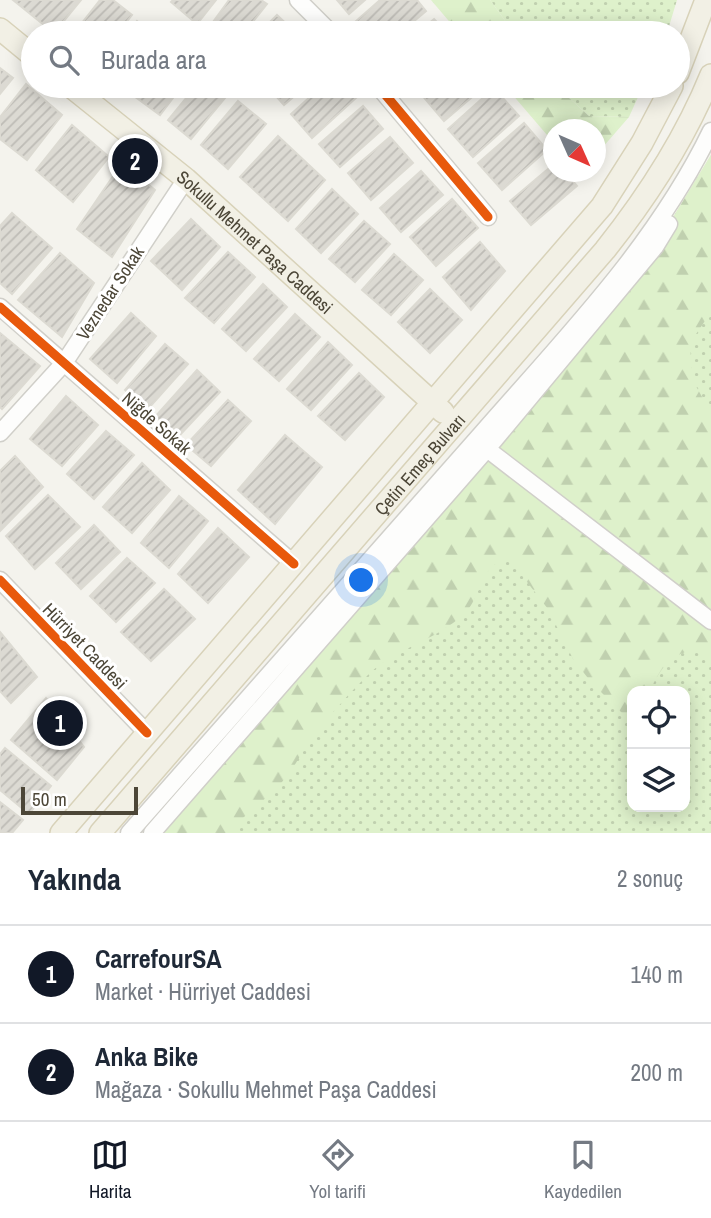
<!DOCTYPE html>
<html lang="tr">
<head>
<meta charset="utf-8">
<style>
  body { margin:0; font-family:"Archivo Narrow",sans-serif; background:#f2f2f3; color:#1f2937 }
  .controls { position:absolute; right:21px; bottom:21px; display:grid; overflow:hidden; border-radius:14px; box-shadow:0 4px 18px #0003 }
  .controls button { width:63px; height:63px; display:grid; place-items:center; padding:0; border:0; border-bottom:2px solid #e0e1e3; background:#fff; color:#1f2937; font:35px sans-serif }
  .compass { position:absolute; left:543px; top:119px; width:63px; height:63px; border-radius:50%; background:#fff; box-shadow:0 4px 18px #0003; rotate:135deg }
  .scale { position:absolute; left:21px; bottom:18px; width:117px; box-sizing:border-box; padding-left:7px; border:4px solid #4c4637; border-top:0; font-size:19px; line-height:24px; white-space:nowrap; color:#4c4637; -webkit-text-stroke:5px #fff; paint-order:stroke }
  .you { position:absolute; left:362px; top:581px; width:24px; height:24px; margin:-18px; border:5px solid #fff; border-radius:50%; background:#1a73e8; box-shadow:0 0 0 10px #1a73e833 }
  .badge { display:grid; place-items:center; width:46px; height:46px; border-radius:50%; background:#111827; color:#fff; font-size:23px; font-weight:700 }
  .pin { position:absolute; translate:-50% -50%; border:4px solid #fff; box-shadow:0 2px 7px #0006 }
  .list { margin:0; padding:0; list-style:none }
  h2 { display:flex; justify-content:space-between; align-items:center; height:91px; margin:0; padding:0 28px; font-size:30px }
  h2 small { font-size:23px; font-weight:400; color:#747a83 }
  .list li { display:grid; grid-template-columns:46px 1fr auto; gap:21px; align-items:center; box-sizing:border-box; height:98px; padding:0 28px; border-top:2px solid #e0e1e3 }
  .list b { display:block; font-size:26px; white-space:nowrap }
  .list p { margin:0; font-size:23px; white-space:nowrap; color:#747a83 }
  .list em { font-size:23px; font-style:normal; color:#747a83 }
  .icon { flex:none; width:38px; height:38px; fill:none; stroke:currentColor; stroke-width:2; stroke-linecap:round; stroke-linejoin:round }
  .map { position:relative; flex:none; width:711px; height:833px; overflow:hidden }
  .search { position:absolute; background:#fff; box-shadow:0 4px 18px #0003; left:21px; right:21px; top:21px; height:77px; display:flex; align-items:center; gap:18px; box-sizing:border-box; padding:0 24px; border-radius:38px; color:#747a83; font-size:26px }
  .sheet { height:287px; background:#fff }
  nav { display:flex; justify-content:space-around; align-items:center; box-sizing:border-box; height:98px; border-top:2px solid #e0e1e3; background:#fff; font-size:19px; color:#747a83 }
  nav a { display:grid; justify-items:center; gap:4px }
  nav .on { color:#111827 }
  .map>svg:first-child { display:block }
  .grass { fill:url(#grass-dots); fill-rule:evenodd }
  .forest { fill:url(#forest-firs) }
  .building { fill:url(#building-hatch); stroke:#dcdad2; stroke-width:2 }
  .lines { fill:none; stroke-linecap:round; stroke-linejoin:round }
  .minor-casing { stroke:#d0cfc9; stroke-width:19 }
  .major-casing { stroke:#d8d2b9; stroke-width:24 }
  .minor { stroke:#fdfdfc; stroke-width:16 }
  .major { stroke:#f2f0e5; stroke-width:21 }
  .cycleway-casing { stroke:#fff; stroke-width:13 }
  .cycleway { stroke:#e8590c; stroke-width:9 }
  .labels { text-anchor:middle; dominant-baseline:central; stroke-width:6; stroke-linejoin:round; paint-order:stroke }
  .street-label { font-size:18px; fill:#4c4637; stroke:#fff }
</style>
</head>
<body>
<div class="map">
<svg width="711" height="833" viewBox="0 0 711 833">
  <defs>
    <pattern id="grass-dots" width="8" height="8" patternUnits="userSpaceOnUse" patternTransform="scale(1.75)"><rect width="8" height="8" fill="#def1cb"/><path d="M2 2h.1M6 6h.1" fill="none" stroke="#c0d0af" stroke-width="1.8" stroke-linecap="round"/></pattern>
    <pattern id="forest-firs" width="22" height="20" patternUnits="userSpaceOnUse" patternTransform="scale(1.75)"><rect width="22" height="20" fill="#def1cb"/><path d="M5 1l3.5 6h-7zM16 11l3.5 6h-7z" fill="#c0d0af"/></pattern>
    <pattern id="building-hatch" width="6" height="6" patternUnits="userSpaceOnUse" patternTransform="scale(1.75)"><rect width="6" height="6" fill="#dcdad3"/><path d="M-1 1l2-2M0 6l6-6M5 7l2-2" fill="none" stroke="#bebcb6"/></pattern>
  </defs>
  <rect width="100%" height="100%" fill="#f4f3ed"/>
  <path class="grass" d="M490,0H677L667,33H514Z
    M556,86H643L629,117L589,116Z
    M711,155V833H152L655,247ZM632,691H685V807H632Z"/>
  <path class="forest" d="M431,0H490L514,33H459Z
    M505,86H556L589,116L629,117L596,155V130H554L553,142Z
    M711,155V312L690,343L692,379L711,413V663L694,650C667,655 662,669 649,691H632L630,721L591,682L573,659L548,609L510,560C482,559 482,596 465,613C437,640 399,647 370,673C350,692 330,715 313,737C302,751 294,769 282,782C267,799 247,813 231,829V833H152L655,247Z"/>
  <path class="building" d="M13,0H81L54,33Z
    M100,0H113L132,15L118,33H74Z
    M173,0H216L197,24L171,2Z
    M229,0H261L267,4L244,33H205Z
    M337,0H365L349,14Z
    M380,0H417L426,11L400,33H366L356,21Z
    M277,15L296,33H259Z
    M434,19L447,33H417Z
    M137,21L153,33H128Z
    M0,68L13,78L0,94Z
    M26,84L62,115L27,160L0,139V117Z
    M142,86H182L160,115L134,96Z
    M196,86H222L230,92L191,139L168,120Z
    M267,86H306L284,105Z
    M322,86H346L357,97L312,138L291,114Z
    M429,86H485L444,121L420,93Z
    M494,88L519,116L473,157L448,129Z
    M238,101L266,124L228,169L201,145Z
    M363,106L383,129L340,167L319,144Z
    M524,123L547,150L502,190L478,163Z
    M72,125L109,157L73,202L36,170Z
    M278,136L325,180L288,221L240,177Z
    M390,137L413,163L371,200L348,173Z
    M122,163L155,190L112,257L77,229Z
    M554,164V172H565L577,186L531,225L510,201Z
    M421,171L443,195L401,232L380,208Z
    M332,189L358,214L321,253L296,229Z
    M452,199L478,228L436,266L410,237Z
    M12,213L52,248L12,294L0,283V226Z
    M191,219L220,247L182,290L151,261Z
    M364,221L390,244L355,282L329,259Z
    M480,242L505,271L471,310L443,277Z
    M228,252L255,277L214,323L185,298Z
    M60,253L94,283L62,337L18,300Z
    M394,254L423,280L391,315L362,290Z
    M263,284L287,307L246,351L222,329Z
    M430,289L462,320L430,353L398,322Z
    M131,313L156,336L117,383L90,359Z
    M295,314L320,337L279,381L254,359Z
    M0,333L40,366L2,409L0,407Z
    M328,342L352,365L311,410L287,389Z
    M165,344L188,364L147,410L125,390Z
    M197,370L220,392L178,437L155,417Z
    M359,373L384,397L345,440L318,416Z
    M66,396L98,425L62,466L30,439Z
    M228,400L251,421L211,466L186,445Z
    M106,431L134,455L94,499L67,474Z
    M285,435L322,467L275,524L238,490Z
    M15,456L43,487L1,530L0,471Z
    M142,463L170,490L132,533L103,507Z
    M48,495L80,527L35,569L6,536Z
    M179,496L208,521L169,568L141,543Z
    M94,525L120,552L81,589L56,563Z
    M218,528L249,557L208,603L178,574Z
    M127,558L155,583L116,622L90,596Z
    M164,589L195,619L151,661L121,632Z
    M0,632L37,677L11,703L0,691Z
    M46,698L84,747L57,780L11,740Z
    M5,748L51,786L29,814L0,790V754Z
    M0,802L23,820L12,833H0Z"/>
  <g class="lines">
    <g class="minor-casing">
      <path id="minor" d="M298,0L331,33
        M378,86L488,217
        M0,307L294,564
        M0,433L64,363L186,179
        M487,449L711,621
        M0,580L147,733
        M129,833C246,699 365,567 482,433C565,338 656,245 711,131
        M152,833L487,449L655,247L669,224"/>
    </g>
    <g class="major-casing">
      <g id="major">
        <path d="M0,29L33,56"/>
        <path d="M678,73L706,0"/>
        <path id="s1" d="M70,86L186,179L443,412"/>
        <path d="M61,833L602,206L642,143L672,86"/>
        <path id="s2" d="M100,833L605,250C648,196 685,139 711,75"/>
      </g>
    </g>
    <use href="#minor" class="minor"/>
    <use href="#major" class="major"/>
    <g class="cycleway-casing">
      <path id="cycleway" d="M378,86L488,217
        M0,307L294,564
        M0,580L147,733"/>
    </g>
    <use href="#cycleway" class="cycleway"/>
  </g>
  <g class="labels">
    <g class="street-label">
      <text stroke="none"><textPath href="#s1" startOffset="242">Sokullu Mehmet Paşa Caddesi</textPath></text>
      <text transform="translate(110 293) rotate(-57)">Veznedar Sokak</text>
      <text transform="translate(157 423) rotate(41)">Niğde Sokak</text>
      <text stroke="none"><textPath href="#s2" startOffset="488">Çetin Emeç Bulvarı</textPath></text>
      <text transform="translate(85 646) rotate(46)">Hürriyet Caddesi</text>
    </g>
  </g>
</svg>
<div class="controls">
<button><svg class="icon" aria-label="locate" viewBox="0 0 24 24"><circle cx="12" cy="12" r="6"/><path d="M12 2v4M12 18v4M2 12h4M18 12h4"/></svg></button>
<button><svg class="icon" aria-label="layers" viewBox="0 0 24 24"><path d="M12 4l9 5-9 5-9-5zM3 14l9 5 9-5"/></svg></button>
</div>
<svg class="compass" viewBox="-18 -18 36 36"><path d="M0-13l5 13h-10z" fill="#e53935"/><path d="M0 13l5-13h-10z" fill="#747a83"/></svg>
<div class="scale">50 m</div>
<div class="you"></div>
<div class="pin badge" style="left:60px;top:723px">1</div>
<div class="pin badge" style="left:135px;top:161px">2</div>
<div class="search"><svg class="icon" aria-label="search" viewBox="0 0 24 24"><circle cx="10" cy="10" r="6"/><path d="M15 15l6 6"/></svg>Burada ara</div>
</div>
<section class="sheet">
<h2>Yakında<small>2 sonuç</small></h2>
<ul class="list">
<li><span class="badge">1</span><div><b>CarrefourSA</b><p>Market · Hürriyet Caddesi</p></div><em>140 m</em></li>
<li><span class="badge">2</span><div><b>Anka Bike</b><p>Mağaza · Sokullu Mehmet Paşa Caddesi</p></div><em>200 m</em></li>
</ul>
</section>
<nav>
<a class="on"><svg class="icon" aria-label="map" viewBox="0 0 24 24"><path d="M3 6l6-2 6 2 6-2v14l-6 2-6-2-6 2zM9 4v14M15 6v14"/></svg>Harita</a>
<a><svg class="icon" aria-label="directions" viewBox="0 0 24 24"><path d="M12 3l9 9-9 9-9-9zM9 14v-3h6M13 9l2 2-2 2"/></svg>Yol tarifi</a>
<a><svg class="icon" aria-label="saved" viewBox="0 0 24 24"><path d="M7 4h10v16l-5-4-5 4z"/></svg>Kaydedilen</a>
</nav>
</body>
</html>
